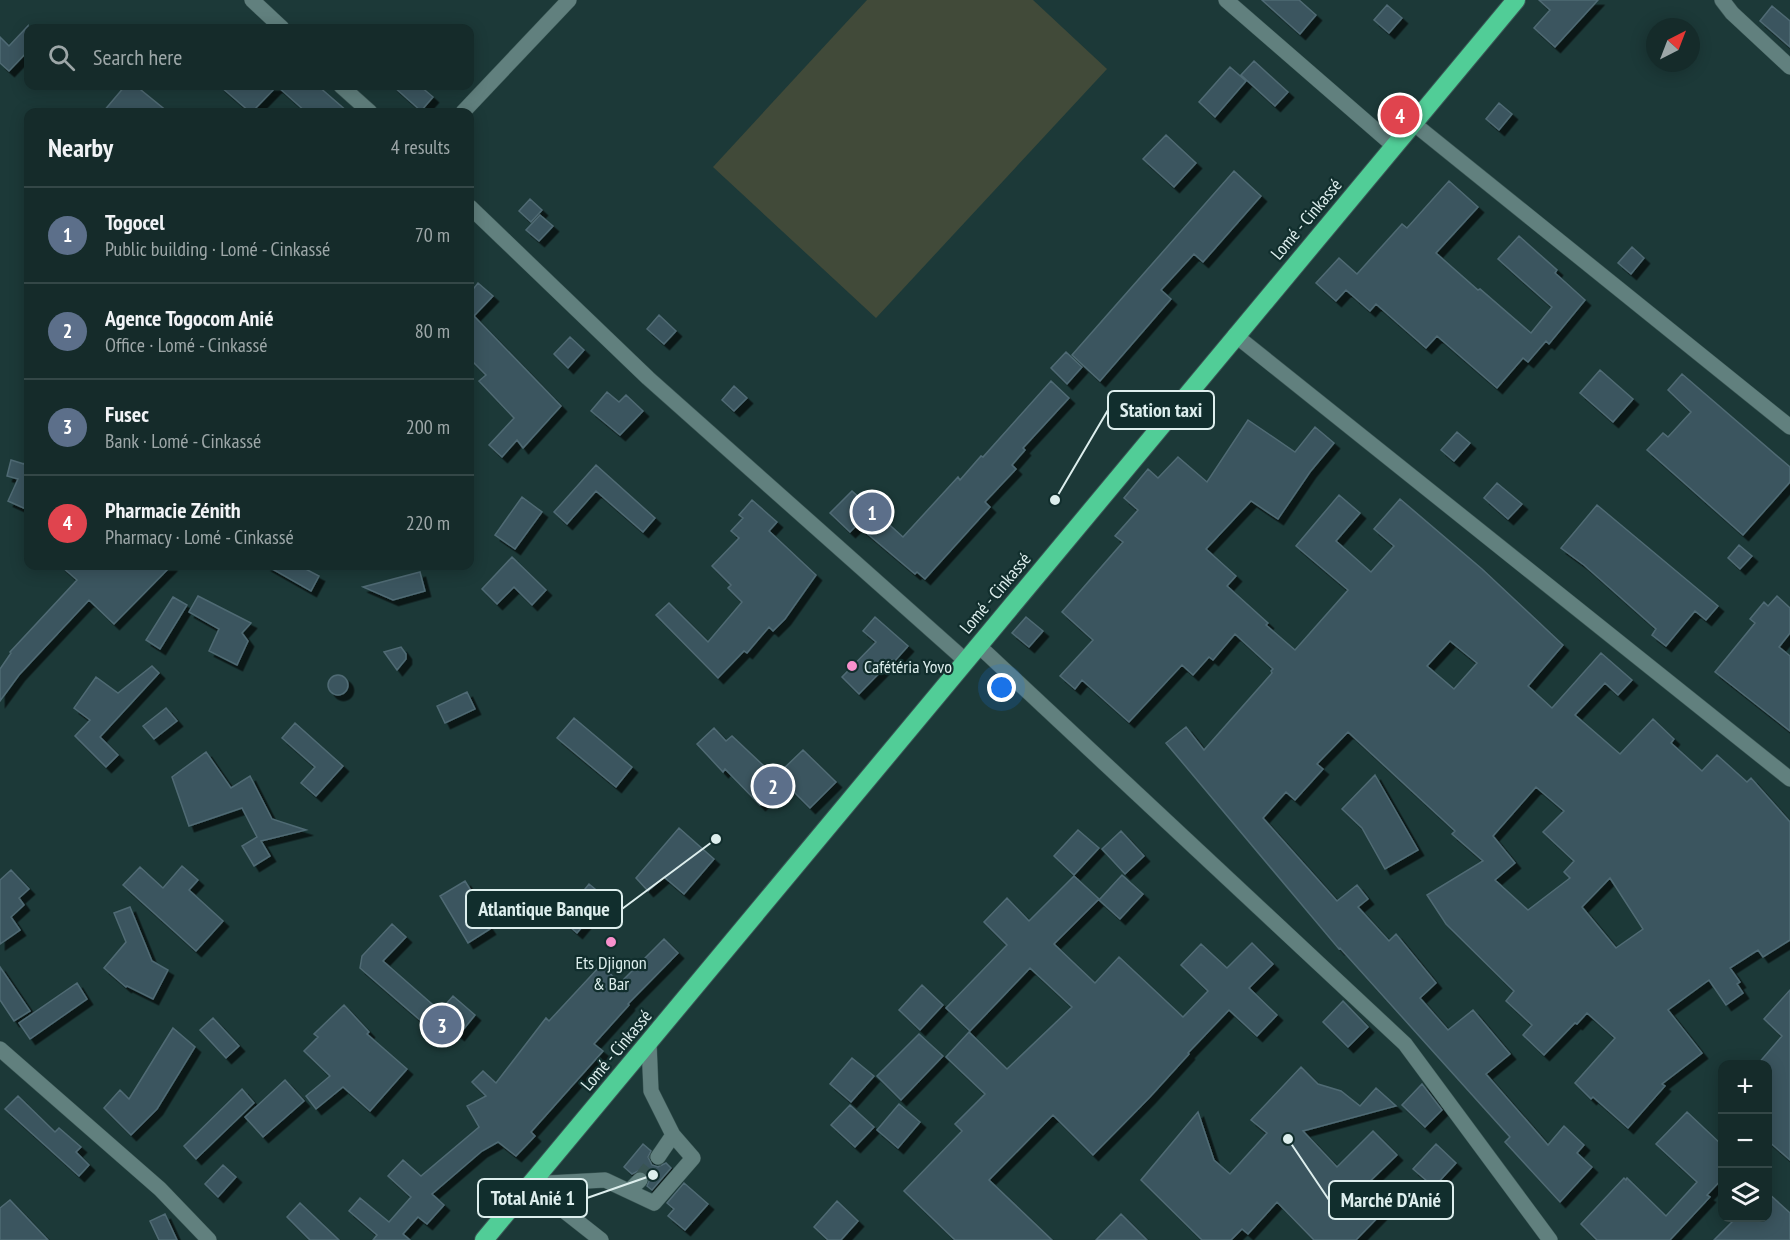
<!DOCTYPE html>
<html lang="en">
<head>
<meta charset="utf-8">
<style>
  body { margin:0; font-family:"PT Sans Narrow",sans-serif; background:#1e3332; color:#f1f3f6 }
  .controls { position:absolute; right:18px; bottom:18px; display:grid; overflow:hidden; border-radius:12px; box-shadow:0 3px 15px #0003 }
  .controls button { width:54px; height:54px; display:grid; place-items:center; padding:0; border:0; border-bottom:2px solid #344747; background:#152b2a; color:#f1f3f6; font:30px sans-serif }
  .compass { position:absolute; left:1646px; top:18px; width:54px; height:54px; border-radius:50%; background:#152b2a; box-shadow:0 3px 15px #0003; rotate:42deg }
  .you { position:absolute; left:1002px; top:688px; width:21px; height:21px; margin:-15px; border:4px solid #fff; border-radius:50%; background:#1a73e8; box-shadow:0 0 0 9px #1a73e833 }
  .badge { display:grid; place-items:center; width:39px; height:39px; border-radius:50%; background:#1a73e8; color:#fff; font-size:20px; font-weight:700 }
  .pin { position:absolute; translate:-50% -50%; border:3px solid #fff; box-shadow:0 2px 6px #0006 }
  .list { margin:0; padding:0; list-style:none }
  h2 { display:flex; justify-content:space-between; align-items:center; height:78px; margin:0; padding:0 24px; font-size:26px }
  h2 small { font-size:20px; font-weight:400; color:#9da7a8 }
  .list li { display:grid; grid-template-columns:39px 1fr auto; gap:18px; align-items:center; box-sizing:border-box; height:96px; padding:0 24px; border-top:2px solid #344747 }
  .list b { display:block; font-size:22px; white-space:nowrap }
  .list p { margin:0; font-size:20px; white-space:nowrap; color:#9da7a8 }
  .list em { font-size:20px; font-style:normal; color:#9da7a8 }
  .icon { flex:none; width:33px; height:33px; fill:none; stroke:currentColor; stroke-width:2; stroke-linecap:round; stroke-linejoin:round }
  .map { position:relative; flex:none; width:1790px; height:1240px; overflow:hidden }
  .search { position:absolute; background:#152b2a; box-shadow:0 3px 15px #0003; left:24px; top:24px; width:450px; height:66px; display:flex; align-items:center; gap:15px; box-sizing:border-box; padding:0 21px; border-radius:12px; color:#9da7a8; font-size:22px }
  .panel { position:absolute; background:#152b2a; box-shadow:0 3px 15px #0003; left:24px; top:108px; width:450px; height:462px; border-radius:12px }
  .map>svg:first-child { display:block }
  .green { fill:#414a39 }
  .building { fill:#3b555f; stroke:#506b74; stroke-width:1.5; fill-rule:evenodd; filter:url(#shadow) }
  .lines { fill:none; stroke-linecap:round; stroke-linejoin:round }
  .minor-tunnel { stroke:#395453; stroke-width:15; stroke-dasharray:15 8; stroke-linecap:butt }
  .minor-casing { stroke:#3b5655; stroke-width:16 }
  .highway-casing { stroke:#3b5655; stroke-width:20 }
  .minor { stroke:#61807e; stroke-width:15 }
  .highway { stroke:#51cd97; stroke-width:18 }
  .poi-dot { fill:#f890cc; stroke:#112e2d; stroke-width:2 }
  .labels { text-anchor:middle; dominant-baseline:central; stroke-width:4.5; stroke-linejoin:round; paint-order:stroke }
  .street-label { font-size:18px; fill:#ddeeed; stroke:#112e2d }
  .poi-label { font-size:18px; fill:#ddeeed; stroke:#112e2d; text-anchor:start }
  .leader { fill:none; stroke:#ddeeed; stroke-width:2 }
  .callout-dot { fill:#ddeeed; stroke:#112e2d; stroke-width:2 }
  .callout { fill:#112e2d; stroke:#ddeeed; stroke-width:2 }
  .callout-label { font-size:20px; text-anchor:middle; font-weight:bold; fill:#ddeeed }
</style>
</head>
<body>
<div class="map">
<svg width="1790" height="1240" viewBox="0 0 1790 1240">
  <defs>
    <filter id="shadow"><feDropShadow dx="5.5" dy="5.5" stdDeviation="0" flood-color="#0009"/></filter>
  </defs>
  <rect width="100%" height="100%" fill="#1c3938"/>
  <path class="green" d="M867,0H1033L1107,69L876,318L713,167Z"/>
  <path class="building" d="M1262,0H1299L1316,15L1300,34Z
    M1539,0H1598L1555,47L1534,28L1550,10Z
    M1387,5L1402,18L1389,33L1374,20Z
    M1772,6L1790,21V47L1760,21Z
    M28,26V51L9,71L0,63V37L9,46Z
    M1254,61L1288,92L1275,106L1241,75Z
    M1230,67L1246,81L1215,117L1199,102Z
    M125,86H136L168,112H103Z
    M220,86H318L348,112H306L277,86L252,112H250Z
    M393,86H420L433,97L421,111Z
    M1499,103L1512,114L1499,130L1486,119Z
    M1166,135L1196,163L1174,187L1143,159Z
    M1234,171L1261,196L1203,262L1194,254L1161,290L1171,299L1100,381L1072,355Z
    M1449,181L1478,207L1436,253L1478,290L1480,289L1531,333L1552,307L1498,259L1519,236L1557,270L1555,273L1585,300L1549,344L1546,341L1528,362L1523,358L1497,388L1437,336L1426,348L1376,304L1370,311L1346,290L1336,301L1316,283L1339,258L1357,274L1402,224L1407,228Z
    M530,199L542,210L531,222L519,211Z
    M540,215L553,226L539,241L526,230Z
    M1632,247L1644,258L1631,274L1618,263Z
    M478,283L493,296L474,316L561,406L523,448L517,440L502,457L489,445L514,418L479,381L486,375L470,359V293Z
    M659,315L676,331L664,344L647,329Z
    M570,337L584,350L568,368L554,354Z
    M1066,352L1082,367L1067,384L1051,368Z
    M1600,370L1633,399L1613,422L1580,393Z
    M1682,374L1790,467V482L1743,535L1647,450L1663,433L1668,437L1691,412L1668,390Z
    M1051,381L1069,398L1023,448L1025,450L1012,465L1016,469L985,502L990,507L925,579L917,572L915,574L857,525L850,532L830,513L852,491L903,537L958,477L960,480L981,456L983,457Z
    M734,386L747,398L734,411L722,400Z
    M607,392L619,402L626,395L643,411L620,435L591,411Z
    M1248,420L1295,452L1315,427L1334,443L1310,472L1278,519L1251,501L1206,549L1236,576L1227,586L1268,623L1266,625L1295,650L1348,590L1296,546L1339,495L1360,513L1336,541L1371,572L1394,546L1374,529L1400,499L1482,569L1563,645L1528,686L1552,708L1601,653L1632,680L1618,695L1605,683L1575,715L1620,754L1653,719L1674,739L1671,743L1702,771L1717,755L1747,782L1751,778L1790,822V940L1763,957L1758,950L1730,968L1740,982L1737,984L1743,993L1726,1005L1709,980L1668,1010L1702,1053L1662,1084L1665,1086L1628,1128L1593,1097L1591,1099L1575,1083L1615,1038L1587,1013L1577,1024L1575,1023L1544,1055L1523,1035L1532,1025L1506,1001L1514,991L1446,924L1427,895L1483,861L1452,834L1455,831L1348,732L1317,764L1323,769L1295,800L1286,792L1263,818L1337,901L1357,885L1368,899L1358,907L1389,941L1396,934L1436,983L1420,998L1448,1030L1473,1010L1510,1054L1486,1074L1548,1145L1564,1126L1584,1145L1577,1153L1592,1167L1560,1202L1505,1142L1510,1137L1340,948L1339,949L1166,743L1186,727L1204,750L1272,673L1271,671L1273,669L1235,634L1213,660L1209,657L1193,675L1182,665L1129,722L1082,680L1075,689L1060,676L1093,640L1062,612L1123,542L1115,536L1138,510L1124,498L1148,469L1158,478L1178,457L1207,482ZM1450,641L1477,663L1454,689L1427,666ZM1536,787L1564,811L1543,832L1574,861L1564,872L1570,878L1528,910L1495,880L1515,863L1493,836ZM1610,878L1643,929L1616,948L1582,907Z
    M1457,432L1470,443L1454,461L1441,450Z
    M28,454V510L8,501L18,479L7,476L11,460L24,464Z
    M596,465L655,518L643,532L596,491L567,524L554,512Z
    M1497,483L1522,504L1508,519L1484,498Z
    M522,497L542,512L515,549L495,535Z
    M752,500L777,522L769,531L816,575L785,619L773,631L769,627L747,653L744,651L718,678L656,615L669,603L708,642L742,602L728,588L731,585L712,566L739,538L731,531L743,518L739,515Z
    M1597,505L1718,606L1706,620L1695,611L1666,646L1652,635L1656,629L1584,565L1561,548Z
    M1739,545L1752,556L1740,569L1728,558Z
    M512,557L546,590L532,605L514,587L497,604L482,589Z
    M61,566H171L114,624L89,600L19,675L0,701V669L11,653L10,652L77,580Z
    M267,566H300L319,576L311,591Z
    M420,572L425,591L393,600L363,587Z
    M198,596L251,623L242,633L248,641L237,665L209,651L219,629L189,612Z
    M1777,596L1790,608V633L1779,647L1790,656V731L1715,672L1755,623L1750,619L1764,602L1768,606Z
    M173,597L187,605L160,649L146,640Z
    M875,617L908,646L894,662L892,660L859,694L842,677L876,642L863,631Z
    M1026,617L1043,631L1029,647L1012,633Z
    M401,647L406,654V659L397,670L384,652Z
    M152,666L159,673L100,737L118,755L106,767L75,736L90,720L74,708L96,677L118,693Z
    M328 685a10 10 0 1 1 20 0a10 10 0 1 1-20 0Z
    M467,692L475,709L445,723L437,706Z
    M166,708L177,721L154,739L143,726Z
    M574,718L632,767L616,787L557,738Z
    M295,723L343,766L316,796L301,783L315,767L282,738Z
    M714,728L726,741L732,736L782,783L760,805L725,769L723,772L697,744Z
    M803,750L836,782L810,808L777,775Z
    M206,752L231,788L250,776L272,819L306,830L261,841L270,856L254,866L242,846L257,837L242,808L189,826L172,777Z
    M1375,775L1418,850L1385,869L1362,828L1342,809Z
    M679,828L714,859L684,894L664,877L648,891L636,878Z
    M1078,830L1099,848L1074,875L1054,856Z
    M1121,831L1144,856L1125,874L1102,849Z
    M182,866L198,880L189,890L223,921L196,951L123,885L140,867L163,888Z
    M11,870L29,889L19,898L24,905L11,917L20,930L0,944V880Z
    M1122,875L1143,894L1120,919L1099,900Z
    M1074,876L1099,899L1054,944L1095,983L1119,957L1183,1017L1208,991L1181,965L1201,944L1227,968L1252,943L1273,964L1249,988L1277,1015L1257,1036L1229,1010L1188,1053L1189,1054L1150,1097L1093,1155L1053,1115L989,1180L1052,1240H955L904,1191L962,1131L955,1124L985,1094L946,1057L969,1032L1007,1069L1072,1007L1030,968L970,1031L946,1008L1007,945L984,922L1007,898L1029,921Z
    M465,881L484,912L480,914L490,929L468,943L440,896Z
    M589,884L606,898L577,933L561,919Z
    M130,907L152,961L168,970L153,999L127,986L126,987L104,968L126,942L114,913Z
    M392,924L406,937L383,961L440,1011L453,996L475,1015L459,1035L437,1017L428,1027L360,968L362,956Z
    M664,939L678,953L628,1004L629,1005L594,1044L603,1051L531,1132L535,1136L516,1156L498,1142L482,1151L432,1194L444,1205L427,1224L418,1217L403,1234L410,1240H373L377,1235L349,1211L360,1198L389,1222L411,1197L388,1176L403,1160L421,1176L479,1127L467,1106L486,1096L472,1082L483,1071L496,1083L546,1018L549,1021L601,965L620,983Z
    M0,967L30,1011L14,1021L0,1000Z
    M77,983L87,999L30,1039L19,1023Z
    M922,985L943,1005L920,1030L899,1010Z
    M1790,990V1160L1767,1140V1065H1757L1782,1036L1764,1019Z
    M1343,1001L1368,1027L1348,1047L1323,1022Z
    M344,1005L369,1032L367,1034L407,1069L370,1111L343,1087L316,1109L306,1096L330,1076L304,1051L318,1037L314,1034Z
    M213,1018L239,1046L226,1058L200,1030Z
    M173,1028L195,1047L157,1109L131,1135L104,1108L120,1090L129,1099Z
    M919,1034L943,1056L901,1100L877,1076Z
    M852,1058L874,1076L851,1102L830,1084Z
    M1301,1067L1318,1084L1341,1091L1360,1106L1376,1088L1396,1106L1303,1131L1337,1167L1373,1131L1397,1155L1361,1190L1383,1212L1356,1240H1314L1277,1202L1248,1234L1242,1229L1231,1240H1202L1141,1180L1198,1112L1214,1160L1230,1174L1267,1133L1251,1120Z
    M285,1080L304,1101L263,1137L245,1117Z
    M1422,1084L1442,1110L1425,1127L1402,1105Z
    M242,1089L254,1103L196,1159L184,1146Z
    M18,1096L55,1132L59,1128L81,1147L76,1152L89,1165L79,1176L5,1109Z
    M899,1104L920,1122L898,1148L877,1130Z
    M850,1105L874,1127L855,1147L831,1125Z
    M1687,1112L1722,1145V1179L1707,1195L1710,1197L1670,1240H1597L1581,1224L1624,1178L1626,1180L1627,1178L1666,1216L1697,1182L1656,1144Z
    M643,1144L651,1151L648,1157L652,1165L658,1167L666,1163L671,1168L652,1190L647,1186L650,1178L646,1173L638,1171L632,1174L624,1167Z
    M1436,1144L1456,1163L1434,1187L1413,1169Z
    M223,1165L236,1177L218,1197L205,1184Z
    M684,1183L708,1204L685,1230L668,1216L674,1209L667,1203Z
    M1767,1192L1790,1213V1240H1714L1736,1218H1767Z
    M10,1200L48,1240H0V1208Z
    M837,1201L858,1221L841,1240H828L814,1227Z
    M300,1203L339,1240H310L287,1217Z
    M165,1214L177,1240H159L150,1221Z
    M1121,1214L1147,1240H1096Z"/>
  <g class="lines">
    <path class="minor-tunnel" d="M640,1180L658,1157"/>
    <g class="minor-casing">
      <path id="minor" d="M252,0L282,28
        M1226,0L1394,146
        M1722,0L1732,13L1790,67
        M341,86L370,112
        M463,112L569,0
        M1413,123L1790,427
        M470,207L648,378L966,661
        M1235,335L1790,779
        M979,646L1405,1044L1550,1240
        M0,1049L160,1189L209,1240
        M658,1157L673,1135
        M530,1184L605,1180L654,1203L693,1158L673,1135L651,1091L649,1043
        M530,1184L601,1240
        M629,1191L640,1180"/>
    </g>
    <g class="highway-casing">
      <path id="highway" d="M484,1240L1516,0"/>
    </g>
    <use href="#minor" class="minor"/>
    <use href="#highway" class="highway"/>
  </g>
  <g class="poi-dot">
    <circle cx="852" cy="666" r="6"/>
    <circle cx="611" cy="942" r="6"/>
  </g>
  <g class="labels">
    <g class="street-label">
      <text transform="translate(1306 219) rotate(-50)">Lomé - Cinkassé</text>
      <text transform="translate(995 593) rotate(-50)">Lomé - Cinkassé</text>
      <text transform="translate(616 1050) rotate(-50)">Lomé - Cinkassé</text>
    </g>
    <g class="poi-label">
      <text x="864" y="666">Cafétéria Yovo</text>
      <text x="611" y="962" text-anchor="middle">Ets Djignon<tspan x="611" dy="21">&amp; Bar</tspan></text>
    </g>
  </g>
  <path class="leader" d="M1055 500L1108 410M716 839L622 909M653 1175L587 1198M1288 1139L1329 1200"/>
  <g class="callout-dot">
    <circle cx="1055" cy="500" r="6"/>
    <circle cx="716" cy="839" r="6"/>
    <circle cx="653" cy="1175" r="6"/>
    <circle cx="1288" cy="1139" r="6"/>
  </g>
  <g class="callout">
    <rect x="1108" y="391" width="106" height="38" rx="6"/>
    <rect x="466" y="890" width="156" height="38" rx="6"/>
    <rect x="478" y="1179" width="109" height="38" rx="6"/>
    <rect x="1329" y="1181" width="124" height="38" rx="6"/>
  </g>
  <g class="callout-label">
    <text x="1161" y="417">Station taxi</text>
    <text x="544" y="916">Atlantique Banque</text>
    <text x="533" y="1205">Total Anié 1</text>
    <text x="1391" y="1207">Marché D'Anié</text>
  </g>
</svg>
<div class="controls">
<button>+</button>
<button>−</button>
<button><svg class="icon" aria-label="layers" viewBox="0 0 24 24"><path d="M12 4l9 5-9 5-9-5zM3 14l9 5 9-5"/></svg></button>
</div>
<svg class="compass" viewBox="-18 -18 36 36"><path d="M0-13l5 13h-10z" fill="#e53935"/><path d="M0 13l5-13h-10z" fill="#9da7a8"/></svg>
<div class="you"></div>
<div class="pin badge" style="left:872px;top:512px;background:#5c6f8a">1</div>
<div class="pin badge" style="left:773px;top:786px;background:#5c6f8a">2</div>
<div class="pin badge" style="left:442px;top:1025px;background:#5c6f8a">3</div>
<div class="pin badge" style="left:1400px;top:115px;background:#e0444e">4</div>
<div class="search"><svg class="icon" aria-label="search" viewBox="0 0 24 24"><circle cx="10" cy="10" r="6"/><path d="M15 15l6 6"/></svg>Search here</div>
<section class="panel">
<h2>Nearby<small>4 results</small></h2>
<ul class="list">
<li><span class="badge" style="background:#5c6f8a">1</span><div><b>Togocel</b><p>Public building · Lomé - Cinkassé</p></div><em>70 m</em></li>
<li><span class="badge" style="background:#5c6f8a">2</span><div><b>Agence Togocom Anié</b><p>Office · Lomé - Cinkassé</p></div><em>80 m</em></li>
<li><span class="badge" style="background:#5c6f8a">3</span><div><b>Fusec</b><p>Bank · Lomé - Cinkassé</p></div><em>200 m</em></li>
<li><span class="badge" style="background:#e0444e">4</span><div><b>Pharmacie Zénith</b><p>Pharmacy · Lomé - Cinkassé</p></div><em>220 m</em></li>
</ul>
</section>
</div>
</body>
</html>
